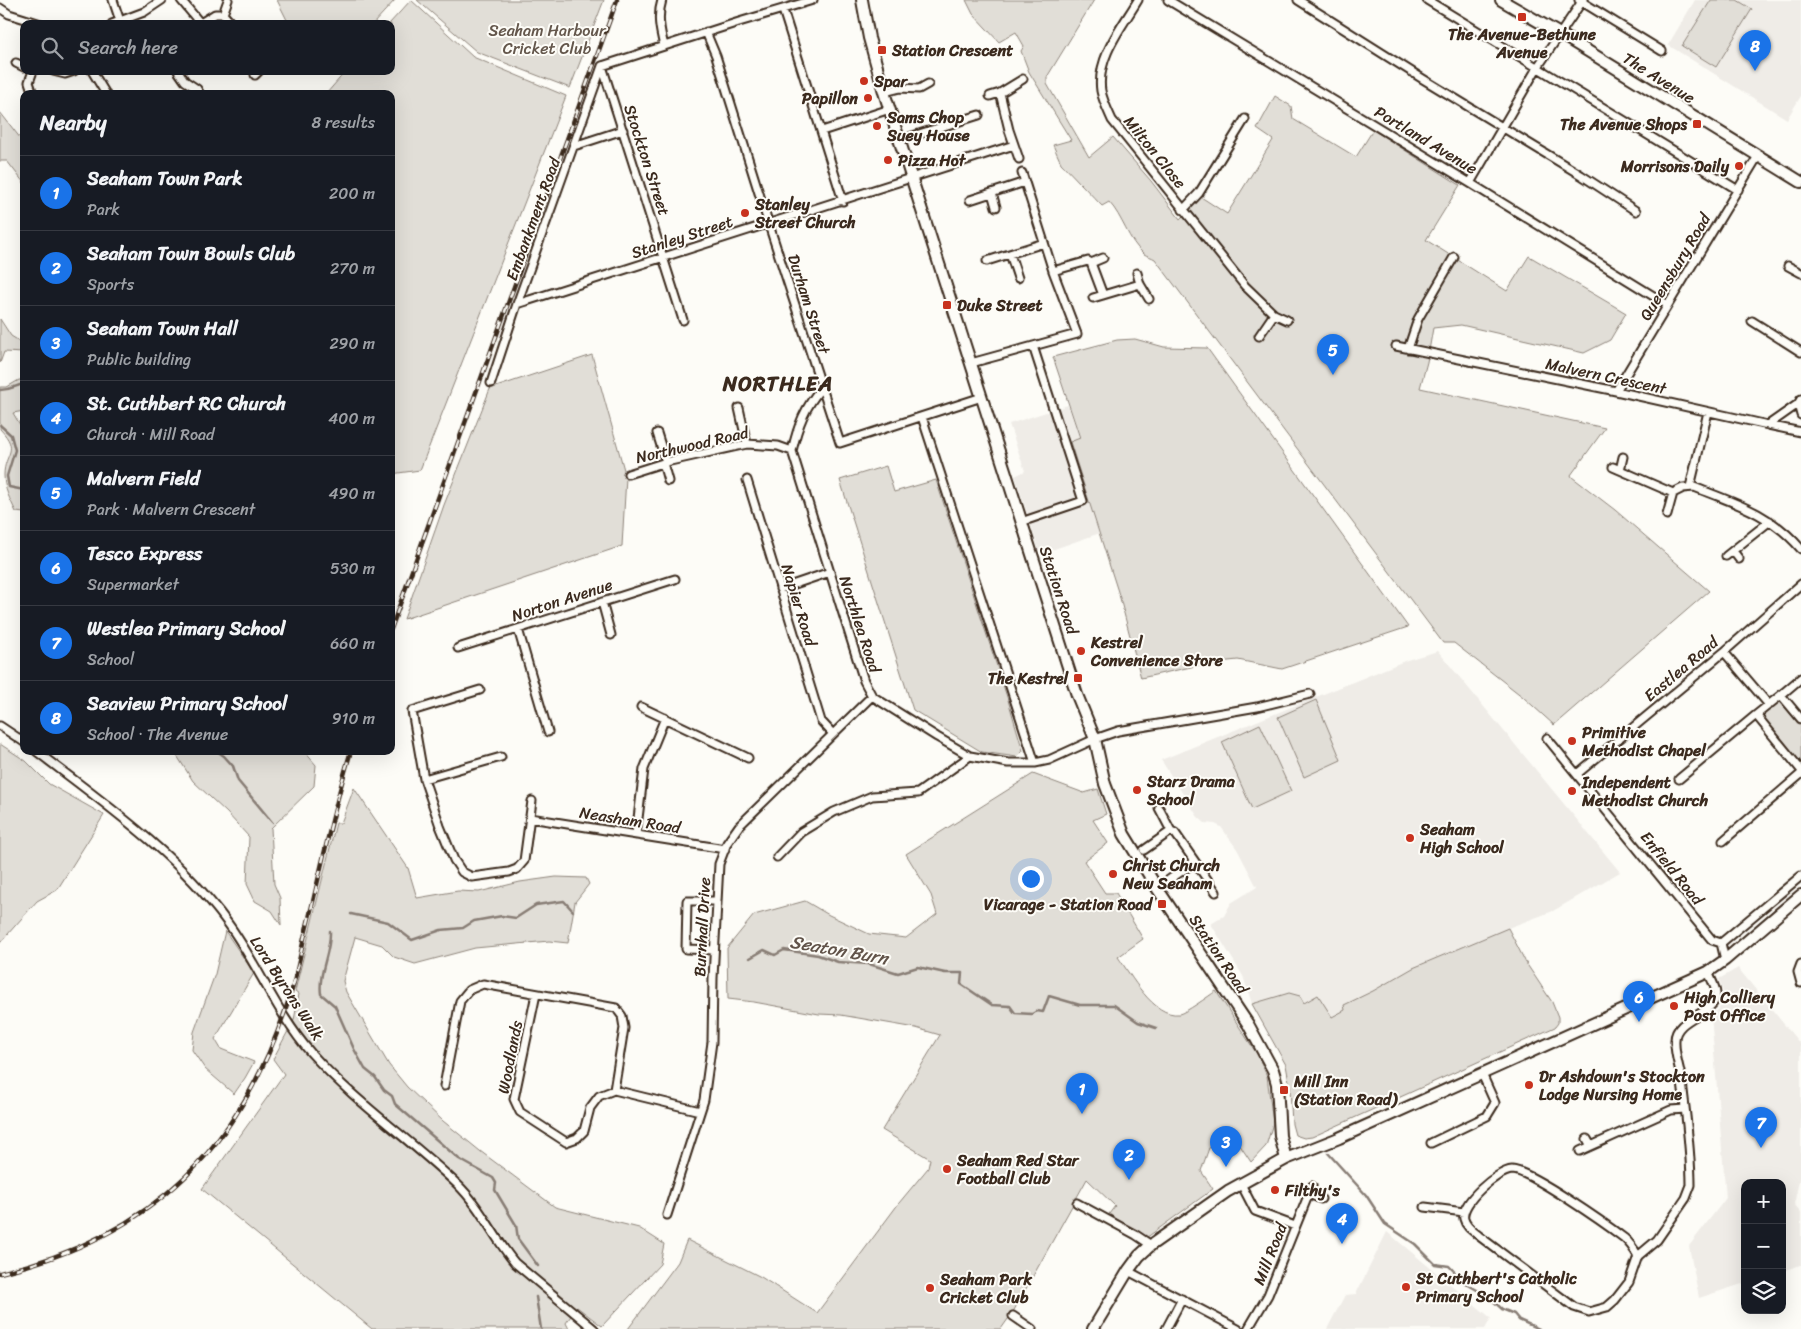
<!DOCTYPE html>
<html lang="en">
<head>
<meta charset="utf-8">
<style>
  body { margin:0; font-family:Sriracha,sans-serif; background:#20242c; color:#f1f3f6 }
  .controls { position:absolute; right:15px; bottom:15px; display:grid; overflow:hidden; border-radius:10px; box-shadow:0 5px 20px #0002 }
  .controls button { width:45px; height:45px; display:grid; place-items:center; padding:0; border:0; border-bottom:1px solid #363941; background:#171b24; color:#f1f3f6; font:25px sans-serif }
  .you { position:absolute; left:1030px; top:878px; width:18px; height:18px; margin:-12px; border:4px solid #fff; border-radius:50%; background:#1a73e8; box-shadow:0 0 0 8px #1a73e833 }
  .badge { display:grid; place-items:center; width:32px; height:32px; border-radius:50%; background:#1a73e8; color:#fff; font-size:16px; font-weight:700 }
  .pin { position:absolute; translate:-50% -41px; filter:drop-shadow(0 1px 2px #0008) }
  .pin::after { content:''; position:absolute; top:26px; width:18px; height:15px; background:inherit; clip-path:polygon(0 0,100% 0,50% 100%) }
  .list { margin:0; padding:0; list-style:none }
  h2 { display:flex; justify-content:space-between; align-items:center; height:65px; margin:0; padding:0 20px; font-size:21px }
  h2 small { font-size:16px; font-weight:400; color:#9ea1a6 }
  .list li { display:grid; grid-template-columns:32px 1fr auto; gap:15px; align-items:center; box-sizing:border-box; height:75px; padding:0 20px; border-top:1px solid #363941 }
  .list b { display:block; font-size:19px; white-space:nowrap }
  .list p { margin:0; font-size:16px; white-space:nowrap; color:#9ea1a6 }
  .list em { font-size:16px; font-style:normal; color:#9ea1a6 }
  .icon { flex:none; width:28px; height:28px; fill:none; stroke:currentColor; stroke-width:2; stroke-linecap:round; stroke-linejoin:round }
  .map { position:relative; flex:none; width:1801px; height:1329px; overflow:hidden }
  .search { position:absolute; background:#171b24; box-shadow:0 5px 20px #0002; left:20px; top:20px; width:375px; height:55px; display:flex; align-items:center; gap:12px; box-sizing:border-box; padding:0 18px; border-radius:10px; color:#9ea1a6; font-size:19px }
  .panel { position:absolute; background:#171b24; box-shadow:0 5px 20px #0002; left:20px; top:90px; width:375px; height:665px; border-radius:10px }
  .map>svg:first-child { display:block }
  .built { fill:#efece7 }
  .green { fill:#e1ded7; stroke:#8e847a }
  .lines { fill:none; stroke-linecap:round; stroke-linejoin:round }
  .stream { stroke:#887d74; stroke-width:2.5 }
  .street-casing { stroke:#3b2a1e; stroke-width:11 }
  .secondary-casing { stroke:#3b2a1e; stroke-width:14 }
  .street { stroke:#fdfcf7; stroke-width:7 }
  .secondary { stroke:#fdfcf7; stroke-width:10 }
  .rail-casing { stroke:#3b2a1e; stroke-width:4.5 }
  .rail { stroke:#fdfcf7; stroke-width:2.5; stroke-dasharray:8; stroke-linecap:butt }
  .poi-dot { fill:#c8321e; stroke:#fdfcf7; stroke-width:2 }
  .labels { text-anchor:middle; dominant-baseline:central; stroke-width:4; stroke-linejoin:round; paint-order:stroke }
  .park-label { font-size:16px; fill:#64574c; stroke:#fdfcf7 }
  .poi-label { font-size:16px; font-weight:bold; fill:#3b2a1e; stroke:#fdfcf7; text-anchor:start }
  .street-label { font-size:16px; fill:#3b2a1e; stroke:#fdfcf7 }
  .water-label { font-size:18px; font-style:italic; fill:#615349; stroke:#fdfcf7 }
  .district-label { font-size:21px; font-weight:bold; letter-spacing:1px; fill:#3b2a1e; stroke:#fdfcf7 }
</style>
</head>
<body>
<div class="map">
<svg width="1801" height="1329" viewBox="0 0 1801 1329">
  <rect width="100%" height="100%" fill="#fdfcf7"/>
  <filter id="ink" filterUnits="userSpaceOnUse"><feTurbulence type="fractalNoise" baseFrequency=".02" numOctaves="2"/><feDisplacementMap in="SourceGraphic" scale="10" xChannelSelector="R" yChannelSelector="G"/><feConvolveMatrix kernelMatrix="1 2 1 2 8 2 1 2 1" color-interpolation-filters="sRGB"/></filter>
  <g filter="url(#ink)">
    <path class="built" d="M1695,0H1801V96L1787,119L1668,45Z
      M1068,405L1080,439L1070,442L1100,533L1040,554L1015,476L1025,471L1009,424Z
      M1438,651L1620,872L1553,911L1508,928L1332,1018L1304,1003L1289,993L1252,1004L1243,976L1211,924L1224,916L1231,903L1257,887L1237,849L1221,827L1215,824L1205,823L1198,817L1161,760L1407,660Z
      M1738,968L1801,1045V1172L1794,1204L1801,1212V1265L1782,1271V1183H1745V1283L1699,1298L1689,1246L1726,1198L1711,1015L1718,1010L1723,1002V992L1719,979Z
      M1387,1232L1491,1318L1485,1329H1327L1345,1295L1356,1294Z"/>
    <path class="green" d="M277,0H395L373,24H289Z
      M411,0L473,57L566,96L420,470L391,474V94H326L346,71H391V24H389Z
      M417,0H604L570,88L477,52Z
      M966,0H1094L1047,77V84L1089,157L1113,137L1151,181L1180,219L1201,197L1227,214L1273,140L1257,129L1275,96L1291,106L1293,119L1356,157L1373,130L1460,185L1426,240L1507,291L1529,256L1626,313L1610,340L1584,353L1461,325L1433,328L1427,362L1420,388L1605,428L1571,475L1572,477L1615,510L1709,591L1554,725L1523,697L1454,643H1443L1155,259C1152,257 1147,256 1144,254C1128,241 1123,217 1109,202L1102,206L1061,163L1053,145L1071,140L1029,72L1021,51L1024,46L1016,32L999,42L973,14Z
      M1711,0H1737L1752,9L1716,67L1682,46Z
      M0,112L24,143V183L7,161H0Z
      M0,319L11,336L24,344V353L4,352L0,363Z
      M1135,339L1164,347L1207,348L1408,627L1282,669L1238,660L1209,663L1141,678L1120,598L1070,442L1080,438L1053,357L1117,340Z
      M592,355L626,477L622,546L404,619L444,505L490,389Z
      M19,380H24V411L13,413L22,428L24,435V513L16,512C10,499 4,489 4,475C4,453 21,451 0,429V387H7Z
      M886,466L894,492L936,480L1008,700L1023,751L1017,757L982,752L913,710L840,480Z
      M1316,700L1341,760L1304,777L1278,717Z
      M1779,700L1801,727V763L1761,715Z
      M1260,724L1291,791L1252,809L1222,742Z
      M0,744L26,761L49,784L104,815L57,890L37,901L0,943Z
      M174,751H304L316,765L314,786L271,828L274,884L280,898L281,925L272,911L255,901L247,884L249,837L227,813L193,781Z
      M1033,774L1084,793L1098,789L1106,814L1093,820L1108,843L1084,861L1105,893H1116L1143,939L1118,957C1131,975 1153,1017 1179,1014C1185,1013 1209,996 1216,991L1257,1054L1267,1076L1273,1123L1266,1146L1251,1162L1237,1141L1226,1137L1209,1148L1201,1171L1213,1189L1146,1238L1109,1214L1115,1206L1087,1179L1013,1312L1001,1329H628L678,1262L687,1240L761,1277L817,1313L899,1203L928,1168L930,1159L882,1130L940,1035L916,1028L841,1015L819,1014L754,1002L728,999L727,948L754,915L805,901L829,915L869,934L906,938L937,914L931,895L906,854Z
      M354,788L408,868L417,898L458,891L479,892L520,882L556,877L586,878L589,884L575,902L568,943L549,941L475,948L415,964L394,957L382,945L355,937L343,981L346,992L389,1065L407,1087L443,1121L480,1151L555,1207L639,1228L664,1244L660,1264L602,1326L577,1307L566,1323L569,1329H372L202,1189L284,1074L273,1059L294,1020L299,994L295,991L336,823H341Z
      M1508,928L1526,963L1552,1002L1558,1017V1023L1555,1027L1312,1137L1304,1138L1295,1135L1292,1124L1290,1087L1286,1065L1252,1004L1289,993L1300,996L1304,1003L1318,995L1332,1017L1345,1010L1344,1005L1373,991L1413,968Z
      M225,931L254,973L215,1039L221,1049L254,1062L245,1078L234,1094L205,1069L192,1050L194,1032L215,974Z"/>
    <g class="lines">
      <path class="stream" d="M0,390C12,390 13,386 24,384
        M0,425L11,435L15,450L7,476L9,487L24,490
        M217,751L224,756L233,766L238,781L272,822
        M351,914L388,922L412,940L441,930L463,928L474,921L502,916L516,918L536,905L564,901L573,911
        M330,931C331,952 318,973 321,994L335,1006L354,1049L365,1069L375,1077L384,1090L392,1096L395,1104L459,1159L493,1178L496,1183L495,1190L516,1225L518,1239L538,1266
        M750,958L764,950L775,955L784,950L818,955L838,962L869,964L898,973L918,967L945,973H962L961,984L992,1005L1010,1006L1015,1013L1032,1014L1037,1011L1043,1012L1049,996L1080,1005H1114L1138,1022L1156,1028
        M1328,1153L1366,1195L1385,1224L1415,1244L1435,1264L1449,1266L1465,1283L1489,1297L1502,1309L1514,1314L1519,1320L1539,1329
        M536,1297L541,1329"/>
      <g class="street-casing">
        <path id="street" d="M113,0L120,21
          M181,0L200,23
          M662,0C657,16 660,30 664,46
          M1138,0C1122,27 1096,58 1101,91C1103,101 1108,111 1112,120L1245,286L1274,314L1287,320
          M1168,0L1470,183L1668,305
          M1298,0L1423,79L1581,175L1636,211
          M1427,0L1738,190
          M1579,0L1662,51
          M0,8L9,14L41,24
          M783,10L843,201
          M223,14L228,0
          M112,24L144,12L162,0
          M199,24L215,14H223L232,24
          M706,32L716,56L769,225L840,443L982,397
          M16,63L24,67
          M602,66L683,320
          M602,66L739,22L813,0
          M33,71L29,82L33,94
          M53,71L65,74L74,71
          M92,71L106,94
          M178,71L185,81L197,89L200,94
          M255,75L259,71
          M884,92L900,88L919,89L928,84
          M1000,93L1009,130L1019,159
          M990,96L1000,93L1023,79
          M822,131L890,109
          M900,140L979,115
          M574,146L623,130
          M1470,183L1537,68L1583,0
          M992,193L996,207
          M970,200L1025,182
          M1183,210L1199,193L1245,119
          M1010,254L1018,278
          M987,261L1044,243
          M1091,263L1103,258
          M1788,266L1801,273
          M1053,271L1088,261L1091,263L1103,295
          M1137,273L1140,284L1149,299
          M1093,298L1140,284
          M517,304L1014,145
          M1752,321L1801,352
          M1259,336L1274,314
          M1396,346L1616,391L1768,425L1798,404L1801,399
          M1408,349L1418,319L1454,257
          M971,363L1077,334L1053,271L1022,173
          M491,383L517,304L602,66
          M822,387C805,407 798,425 792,451L864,681L872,696L937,737L970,756L1008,763H1035L1049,760L1095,739L1118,731L1257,707L1310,694
          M1616,391L1758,156
          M1798,404L1801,415
          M739,408L747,444
          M922,417L1035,763
          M1768,425L1801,432
          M657,433L666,462
          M663,463L668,481
          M1613,467L1673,493L1683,488L1694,487C1735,503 1772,514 1801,549
          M1620,470L1623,457
          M628,474L666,462L747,444L778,446L792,451
          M747,480L821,721L833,734
          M1690,487L1708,412
          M1667,515L1673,493
          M1021,522L1083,501L1033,346
          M1733,551L1739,559
          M1726,556L1770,521
          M780,589L830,572
          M602,602L611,635
          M518,629L548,732
          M458,648L675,579
          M1724,652L1769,705
          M480,690L412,711L424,779L440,826L454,860L462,872L472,877L509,872L517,869L524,861L532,801
          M1781,695L1801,678
          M641,707L748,758
          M1801,719L1781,695L1756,715L1801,770
          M0,726L24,742
          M1547,738L1712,940L1721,943
          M36,751C104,803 176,853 227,922C258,964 276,1013 311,1053C355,1102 410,1139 457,1184C481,1207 494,1238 515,1263L594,1329
          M1577,774L1724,652L1801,584
          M424,779L501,757
          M1679,779L1756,715
          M530,818L725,849
          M1171,831L1175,833L1216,892
          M636,835L644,769L665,718
          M1723,841L1801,774
          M1144,850L1171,831L1159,808
          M777,857L801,832L834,812L872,796L918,793L970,756
          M1157,888L1195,862
          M1721,943L1801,876
          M1721,943L1725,960
          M714,950L686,949L687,901H716
          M1801,964L1798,972L1801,983
          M536,994L514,1099L520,1112L566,1142L577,1138L584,1131L590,1108L599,1096L614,1090L700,1111
          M444,1086L460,1001L469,990L483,984L616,1008L622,1016L624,1028L614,1090
          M1587,1139L1591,1146
          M1431,1143L1487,1116L1495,1103L1482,1074
          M1580,1151L1671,1110L1685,1109
          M1241,1184L1255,1211L1295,1226
          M1309,1194L1321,1199
          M1077,1203L1136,1235L1151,1245
          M1425,1207L1464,1212
          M667,1215L704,1100L712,1042L713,978L719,864L727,843L739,826L872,696
          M1638,1256C1634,1249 1630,1243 1624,1238C1607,1225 1529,1170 1512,1170C1497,1171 1460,1203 1464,1219C1466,1227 1473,1231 1479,1236L1574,1307L1589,1312L1607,1307L1615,1300L1629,1282L1638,1256L1657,1240L1686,1198L1691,1185C1691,1151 1686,1116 1682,1082C1680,1068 1674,1054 1675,1040C1675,1017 1717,1014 1716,994C1716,987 1711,979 1708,972
          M1128,1271L1238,1329
          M1013,1316L1032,1329
          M1166,1329L1182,1299
          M1248,1329L1268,1295L1312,1186"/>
      </g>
      <g class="secondary-casing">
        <path id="secondary" d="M862,0L869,38L884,92L1077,695L1095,739L1105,784L1124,834L1157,888L1248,1024L1273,1070L1277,1084L1280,1136L1286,1159
          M1501,0L1560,34L1801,182
          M1093,1329L1128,1271L1139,1256L1151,1245L1228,1191L1286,1159L1339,1138L1708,972L1725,960L1801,895"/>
      </g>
      <use href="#street" class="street"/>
      <use href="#secondary" class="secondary"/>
      <g class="rail-casing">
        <path id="rail" d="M391,629L617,0
          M0,1273C154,1236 243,1146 290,996C296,977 300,957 304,938C320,876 332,812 351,751"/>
      </g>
      <use href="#rail" class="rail"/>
    </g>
  </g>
  <g class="poi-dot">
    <rect x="1517" y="12" width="10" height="10" rx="2.5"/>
    <rect x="877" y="45" width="10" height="10" rx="2.5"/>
    <circle cx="864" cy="81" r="5"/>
    <circle cx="868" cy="98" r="5"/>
    <rect x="1692" y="119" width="10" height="10" rx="2.5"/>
    <circle cx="877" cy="126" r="5"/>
    <circle cx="888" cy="160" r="5"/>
    <circle cx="1739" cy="166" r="5"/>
    <circle cx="745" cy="213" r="5"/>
    <rect x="942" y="300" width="10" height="10" rx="2.5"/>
    <circle cx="1081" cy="651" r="5"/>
    <rect x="1073" y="673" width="10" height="10" rx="2.5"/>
    <circle cx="1572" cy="741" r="5"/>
    <circle cx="1137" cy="790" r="5"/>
    <circle cx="1572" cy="791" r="5"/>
    <circle cx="1410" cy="838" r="5"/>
    <circle cx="1113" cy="874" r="5"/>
    <rect x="1157" y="899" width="10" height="10" rx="2.5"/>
    <circle cx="1674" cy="1006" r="5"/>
    <circle cx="1529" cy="1085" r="5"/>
    <rect x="1279" y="1085" width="10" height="10" rx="2.5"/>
    <circle cx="947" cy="1169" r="5"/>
    <circle cx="1275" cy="1190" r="5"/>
    <circle cx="1406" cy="1287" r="5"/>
    <circle cx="930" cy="1288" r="5"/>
  </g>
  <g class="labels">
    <g class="park-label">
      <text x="547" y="30">Seaham Harbour<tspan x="547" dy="18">Cricket Club</tspan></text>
    </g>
    <g class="poi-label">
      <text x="1522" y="34" text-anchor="middle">The Avenue-Bethune<tspan x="1522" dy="18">Avenue</tspan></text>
      <text x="892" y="50">Station Crescent</text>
      <text x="874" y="81">Spar</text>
      <text x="858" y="98" text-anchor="end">Papillon</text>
      <text x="887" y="117">Sams Chop<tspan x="887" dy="18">Suey House</tspan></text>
      <text x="1687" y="124" text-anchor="end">The Avenue Shops</text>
      <text x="898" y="160">Pizza Hot</text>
      <text x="1729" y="166" text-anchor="end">Morrisons Daily</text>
      <text x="755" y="204">Stanley<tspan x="755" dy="18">Street Church</tspan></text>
      <text x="957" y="305">Duke Street</text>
      <text x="1091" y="642">Kestrel<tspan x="1091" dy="18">Convenience Store</tspan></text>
      <text x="1068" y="678" text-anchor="end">The Kestrel</text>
      <text x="1582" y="732">Primitive<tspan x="1582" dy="18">Methodist Chapel</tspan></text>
      <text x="1147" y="781">Starz Drama<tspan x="1147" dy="18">School</tspan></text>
      <text x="1582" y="782">Independent<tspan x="1582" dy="18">Methodist Church</tspan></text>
      <text x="1420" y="829">Seaham<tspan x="1420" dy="18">High School</tspan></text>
      <text x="1123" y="865">Christ Church<tspan x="1123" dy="18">New Seaham</tspan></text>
      <text x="1152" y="904" text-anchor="end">Vicarage - Station Road</text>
      <text x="1684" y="997">High Colliery<tspan x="1684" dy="18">Post Office</tspan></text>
      <text x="1539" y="1076">Dr Ashdown's Stockton<tspan x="1539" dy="18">Lodge Nursing Home</tspan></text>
      <text x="1294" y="1081">Mill Inn<tspan x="1294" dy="18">(Station Road)</tspan></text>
      <text x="957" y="1160">Seaham Red Star<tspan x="957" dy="18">Football Club</tspan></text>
      <text x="1285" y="1190">Filthy's</text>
      <text x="1416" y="1278">St Cuthbert's Catholic<tspan x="1416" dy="18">Primary School</tspan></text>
      <text x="940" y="1279">Seaham Park<tspan x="940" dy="18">Cricket Club</tspan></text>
    </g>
    <g class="street-label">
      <text transform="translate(1659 78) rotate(32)">The Avenue</text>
      <text transform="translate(1426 140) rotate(31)">Portland Avenue</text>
      <text transform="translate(1155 152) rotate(51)">Milton Close</text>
      <text transform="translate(647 160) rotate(72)">Stockton Street</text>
      <text transform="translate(533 219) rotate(-70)">Embankment Road</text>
      <text transform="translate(682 237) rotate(-18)">Stanley Street</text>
      <text transform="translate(1675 267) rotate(-59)">Queensbury Road</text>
      <text transform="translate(809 304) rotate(72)">Durham Street</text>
      <text transform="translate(1606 376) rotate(12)">Malvern Crescent</text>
      <text transform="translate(692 445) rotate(-13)">Northwood Road</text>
      <text transform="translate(1059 590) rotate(72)">Station Road</text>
      <text transform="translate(562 600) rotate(-18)">Norton Avenue</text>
      <text transform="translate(799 605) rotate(73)">Napier Road</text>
      <text transform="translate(860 624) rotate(72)">Northlea Road</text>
      <text transform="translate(1681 669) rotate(-40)">Eastlea Road</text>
      <text transform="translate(630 820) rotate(9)">Neasham Road</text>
      <text transform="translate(1672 868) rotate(51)">Enfield Road</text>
      <text transform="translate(702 927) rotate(-87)">Burnhall Drive</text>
      <text transform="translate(1219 954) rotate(56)">Station Road</text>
      <text transform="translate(287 988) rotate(57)">Lord Byrons Walk</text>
      <text transform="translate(510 1057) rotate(-79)">Woodlands</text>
      <text transform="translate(1270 1254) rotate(-68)">Mill Road</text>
    </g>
    <g class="water-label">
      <text transform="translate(839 950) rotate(10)">Seaton Burn</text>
    </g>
    <g class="district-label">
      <text x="778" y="384">NORTHLEA</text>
    </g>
  </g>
</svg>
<div class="controls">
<button>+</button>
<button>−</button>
<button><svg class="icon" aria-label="layers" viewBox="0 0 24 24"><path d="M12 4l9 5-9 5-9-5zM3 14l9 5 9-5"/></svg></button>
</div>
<div class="you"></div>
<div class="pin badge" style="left:1082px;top:1114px">1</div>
<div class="pin badge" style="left:1129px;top:1180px">2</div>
<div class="pin badge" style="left:1226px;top:1167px">3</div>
<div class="pin badge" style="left:1342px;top:1244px">4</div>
<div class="pin badge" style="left:1333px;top:375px">5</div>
<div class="pin badge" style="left:1639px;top:1022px">6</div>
<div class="pin badge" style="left:1761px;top:1148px">7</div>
<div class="pin badge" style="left:1755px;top:71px">8</div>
<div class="search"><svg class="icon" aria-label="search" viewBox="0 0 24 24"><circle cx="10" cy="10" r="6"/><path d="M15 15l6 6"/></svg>Search here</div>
<section class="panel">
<h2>Nearby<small>8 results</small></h2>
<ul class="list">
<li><span class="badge">1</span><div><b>Seaham Town Park</b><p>Park</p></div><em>200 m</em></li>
<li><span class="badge">2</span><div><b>Seaham Town Bowls Club</b><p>Sports</p></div><em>270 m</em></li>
<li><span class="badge">3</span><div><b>Seaham Town Hall</b><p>Public building</p></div><em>290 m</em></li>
<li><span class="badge">4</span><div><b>St. Cuthbert RC Church</b><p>Church · Mill Road</p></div><em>400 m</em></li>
<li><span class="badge">5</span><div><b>Malvern Field</b><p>Park · Malvern Crescent</p></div><em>490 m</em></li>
<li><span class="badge">6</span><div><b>Tesco Express</b><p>Supermarket</p></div><em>530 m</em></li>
<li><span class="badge">7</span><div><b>Westlea Primary School</b><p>School</p></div><em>660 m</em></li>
<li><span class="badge">8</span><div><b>Seaview Primary School</b><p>School · The Avenue</p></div><em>910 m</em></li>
</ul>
</section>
</div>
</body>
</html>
